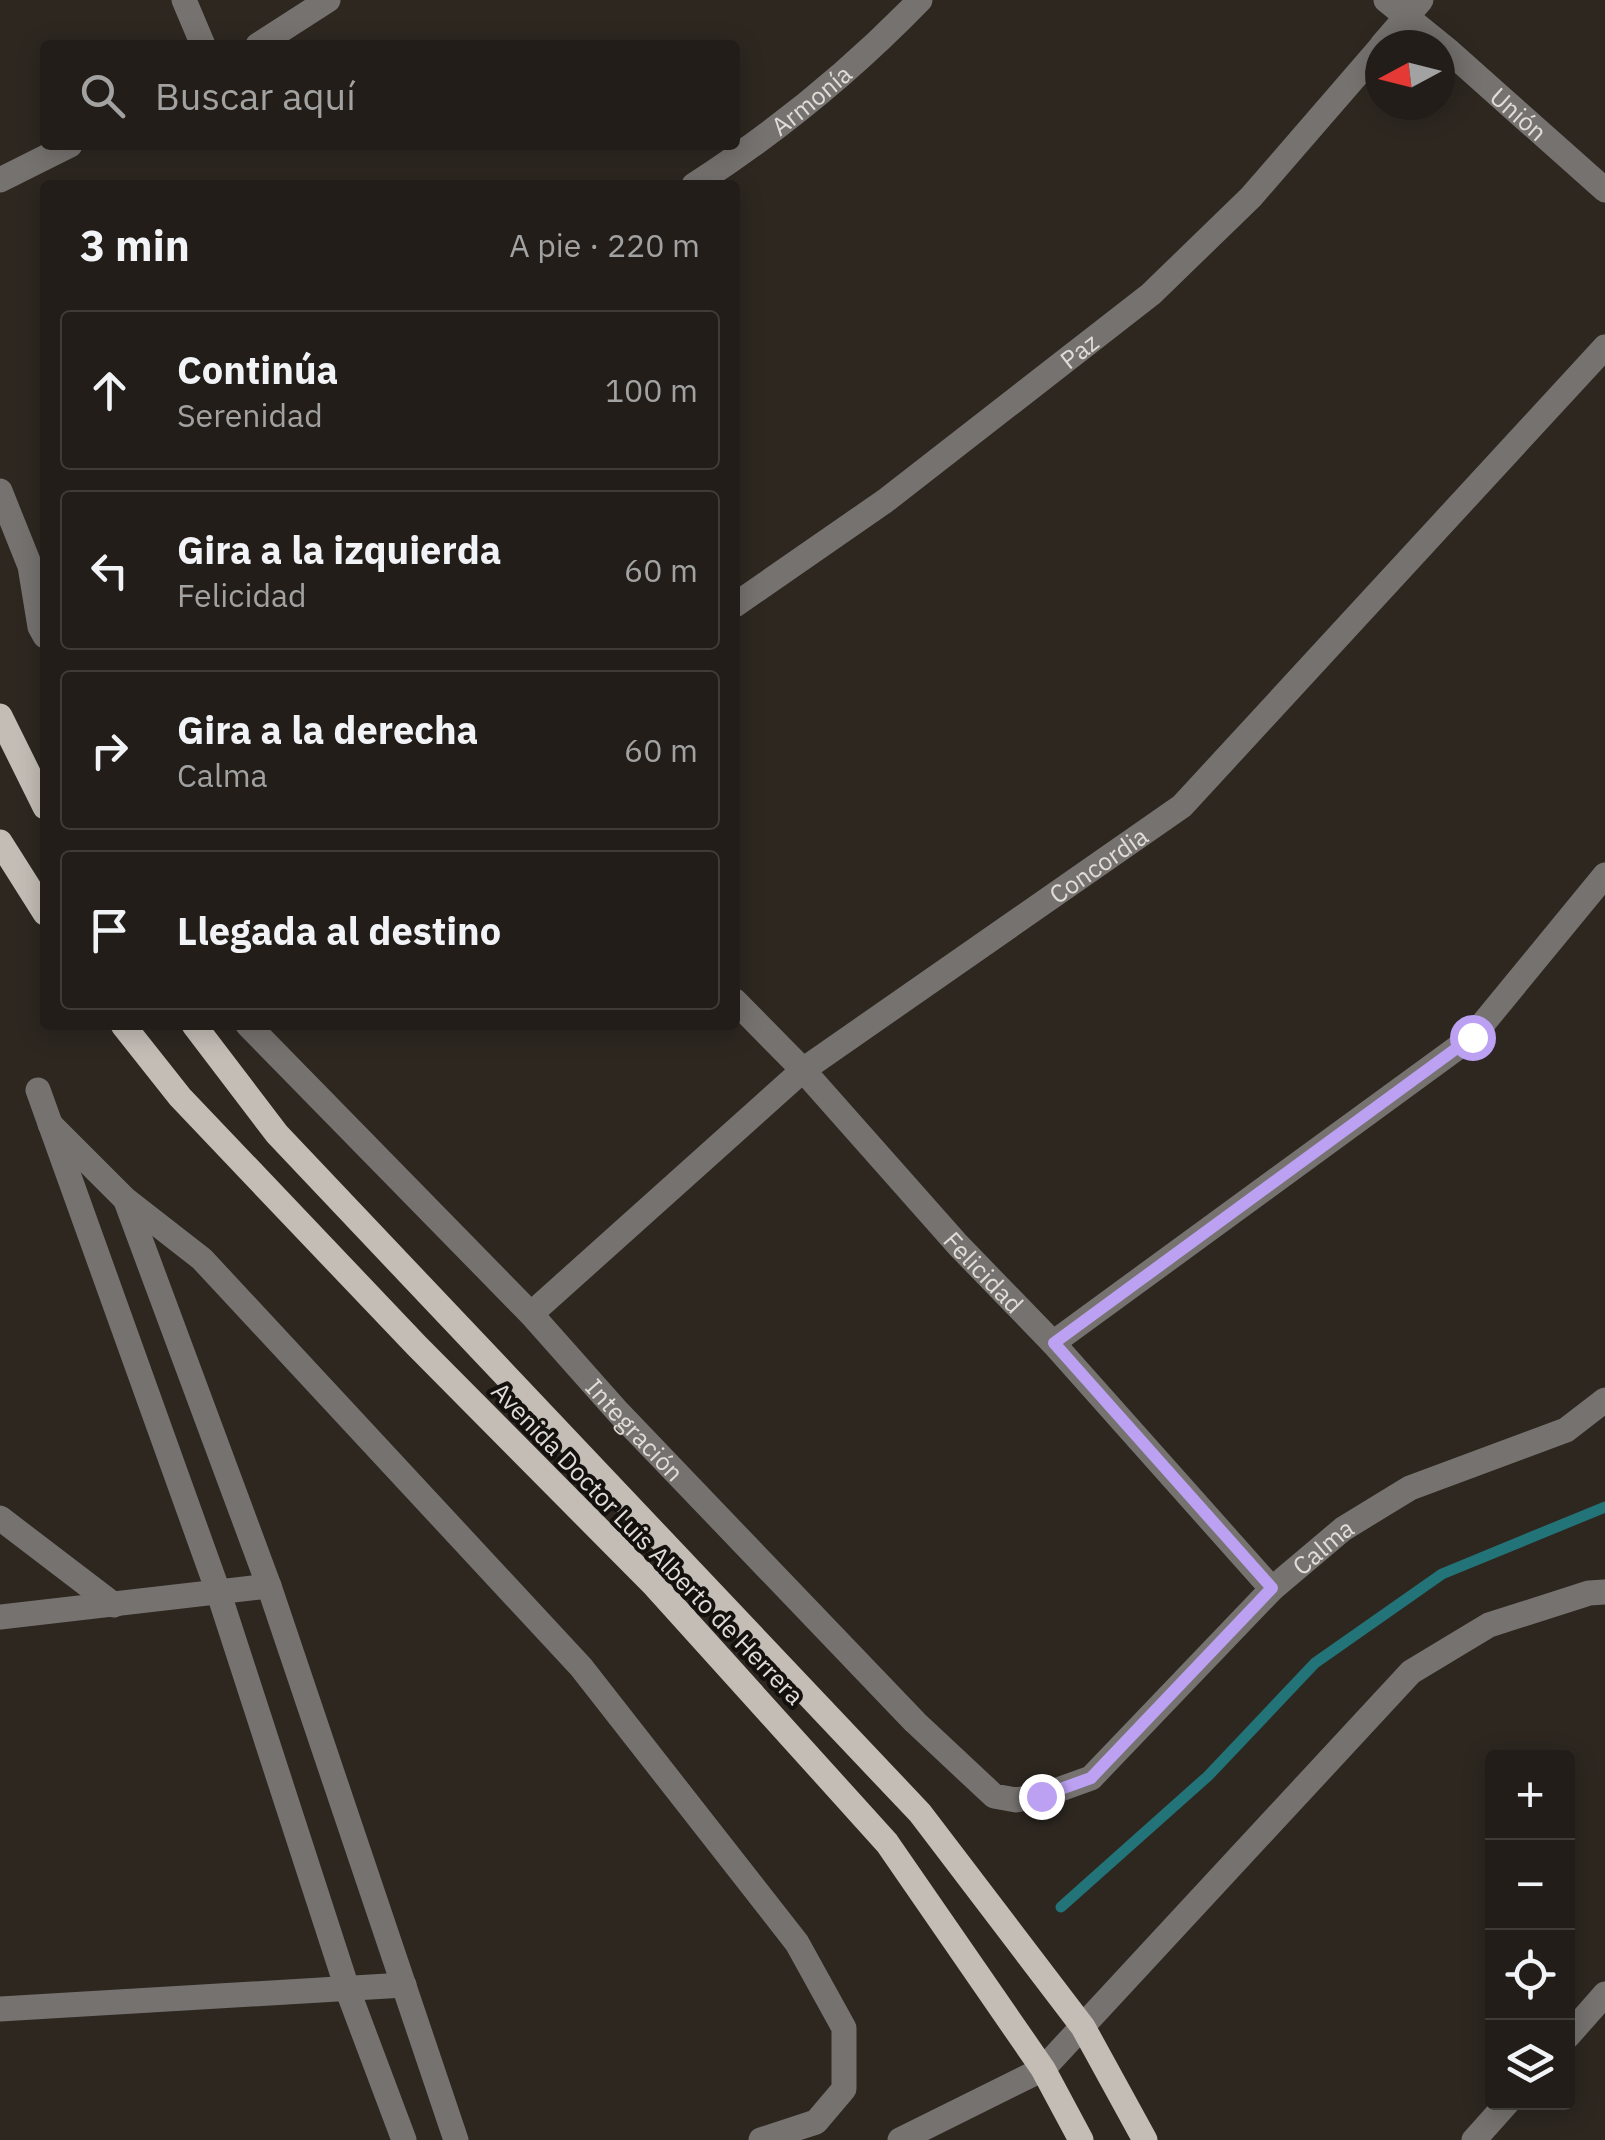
<!DOCTYPE html>
<html lang="es">
<head>
<meta charset="utf-8">
<style>
  body { margin:0; font-family:"IBM Plex Sans",sans-serif; background:#2e2a25; color:#f1f3f6 }
  .controls { position:absolute; right:30px; bottom:30px; display:grid; overflow:hidden; border-radius:10px; box-shadow:0 5px 25px #0003 }
  .controls button { width:90px; height:90px; display:grid; place-items:center; padding:0; border:0; border-bottom:2px solid #3f3b37; background:#221d18; color:#f1f3f6; font:50px sans-serif }
  .compass { position:absolute; left:1365px; top:30px; width:90px; height:90px; border-radius:50%; background:#221d18; box-shadow:0 5px 25px #0003; rotate:263deg }
  .stop { position:absolute; width:30px; height:30px; margin:-22px; border:8px solid #bca0f2; border-radius:50%; background:#fff }
  .stop.end { background:#bca0f2; border-color:#fff; box-shadow:0 2px 10px #0008 }
  .list { margin:0; padding:0; list-style:none }
  h2 { display:flex; justify-content:space-between; align-items:center; height:130px; margin:0; padding:0 40px; font-size:42px }
  h2 small { font-size:32px; font-weight:400; color:#a2a2a2 }
  .list li { display:grid; grid-template-columns:65px 1fr auto; gap:30px; align-items:center; box-sizing:border-box; height:160px; margin:0 20px 20px; padding:0 20px; border:2px solid #3f3b37; border-radius:10px }
  .list b { display:block; font-size:38px; white-space:nowrap }
  .list p { margin:0; font-size:32px; white-space:nowrap; color:#a2a2a2 }
  .list em { font-size:32px; font-style:normal; color:#a2a2a2 }
  .icon { flex:none; width:55px; height:55px; fill:none; stroke:currentColor; stroke-width:2; stroke-linecap:round; stroke-linejoin:round }
  .map { position:relative; flex:none; width:1605px; height:2140px; overflow:hidden }
  .search { position:absolute; background:#221d18; box-shadow:0 5px 25px #0003; left:40px; top:40px; width:700px; height:110px; display:flex; align-items:center; gap:25px; box-sizing:border-box; padding:0 35px; border-radius:10px; color:#a2a2a2; font-size:38px }
  .panel { position:absolute; background:#221d18; box-shadow:0 5px 25px #0003; left:40px; top:180px; width:700px; height:850px; border-radius:10px }
  .map>svg:first-child { display:block }
  .lines { fill:none; stroke-linecap:round; stroke-linejoin:round }
  .stream { stroke:#237478; stroke-width:11 }
  .minor { stroke:#76726f; stroke-width:25 }
  .major { stroke:#c4bdb6; stroke-width:25 }
  .route { stroke:#bca0f2; stroke-width:12 }
  .labels { text-anchor:middle; dominant-baseline:central; stroke-width:8; stroke-linejoin:round; paint-order:stroke }
  .street-label { font-size:25px; fill:#e0dcd8; stroke:#13100d }
</style>
</head>
<body>
<div class="map">
<svg width="1605" height="2140" viewBox="0 0 1605 2140">
  <rect width="100%" height="100%" fill="#2d2720"/>
  <g class="lines">
    <path class="stream" d="M1061,1907L1208,1776L1315,1663L1442,1574L1605,1507"/>
    <g class="minor">
      <path d="M184,0L203,45"/>
      <path id="s1" d="M1386,0L1450,52L1605,190"/>
      <path d="M258,45L328,0"/>
      <path d="M1382,45L1421,0"/>
      <path d="M0,180L70,145"/>
      <path id="s2" d="M694,185C775,133 853,69 920,0"/>
      <path d="M0,491L30,566L40,627L45,636"/>
      <path id="s3" d="M735,605L885,501L1151,294L1251,197L1380,48"/>
      <path id="s4" d="M735,1001L803,1070L958,1245L1053,1343L1272,1589"/>
      <path id="s5" d="M248,1025L531,1314L618,1412L915,1722L994,1796L1016,1800L1041,1796L1091,1778L1272,1589L1343,1529L1410,1488L1566,1430L1605,1400"/>
      <path d="M38,1090L219,1594L348,1991L404,2140"/>
      <path d="M50,1124L125,1199L202,1259L581,1667L797,1943L844,2028V2089L816,2122L761,2140"/>
      <path d="M126,1201L269,1586L456,2140"/>
      <path id="s6" d="M531,1314L803,1070L1182,806L1605,347"/>
      <path d="M1053,1343L1472,1037L1605,875"/>
      <path d="M0,1518L114,1605"/>
      <path d="M0,1617L269,1586"/>
      <path d="M0,2009L404,1985"/>
      <path d="M1568,2036L1605,1994"/>
      <path d="M900,2140L1043,2069L1411,1672L1489,1625L1589,1593L1605,1592"/>
      <path d="M1474,2140L1508,2102"/>
    </g>
    <path class="major" d="M0,716L45,807
      M0,842L45,913
      M123,1025L180,1097L417,1346L655,1586L887,1843L1043,2069L1081,2140
      M194,1025L277,1134L920,1813L1083,2027L1145,2140"/>
  </g>
  <g class="lines">
    <path class="route" d="M1041,1796L1091,1778L1272,1588L1054,1343L1472,1037"/>
  </g>
  <g class="labels">
    <g class="street-label">
      <text stroke="none"><textPath href="#s2" startOffset="145">Armonía</textPath></text>
      <text stroke="none"><textPath href="#s1" startOffset="175">Unión</textPath></text>
      <text stroke="none"><textPath href="#s3" startOffset="428">Paz</textPath></text>
      <text stroke="none"><textPath href="#s6" startOffset="725">Concordia</textPath></text>
      <text stroke="none"><textPath href="#s4" startOffset="368">Felicidad</textPath></text>
      <text stroke="none"><textPath href="#s5" startOffset="560">Integración</textPath></text>
      <text transform="translate(648 1543) rotate(46)">Avenida Doctor Luis Alberto de Herrera</text>
      <text stroke="none"><textPath href="#s5" startOffset="1502">Calma</textPath></text>
    </g>
  </g>
</svg>
<div class="controls">
<button>+</button>
<button>−</button>
<button><svg class="icon" aria-label="locate" viewBox="0 0 24 24"><circle cx="12" cy="12" r="6"/><path d="M12 2v4M12 18v4M2 12h4M18 12h4"/></svg></button>
<button><svg class="icon" aria-label="layers" viewBox="0 0 24 24"><path d="M12 4l9 5-9 5-9-5zM3 14l9 5 9-5"/></svg></button>
</div>
<svg class="compass" viewBox="-18 -18 36 36"><path d="M0-13l5 13h-10z" fill="#e53935"/><path d="M0 13l5-13h-10z" fill="#a2a2a2"/></svg>
<div class="stop" style="left:1472px;top:1037px"></div>
<div class="stop end" style="left:1041px;top:1796px"></div>
<div class="search"><svg class="icon" aria-label="search" viewBox="0 0 24 24"><circle cx="10" cy="10" r="6"/><path d="M15 15l6 6"/></svg>Buscar aquí</div>
<section class="panel">
<h2>3 min<small>A pie · 220 m</small></h2>
<ul class="list">
<li><svg class="icon" aria-label="ahead" viewBox="0 0 24 24"><path d="M12 20V5M6 11l6-6 6 6"/></svg><div><b>Continúa</b><p>Serenidad</p></div><em>100 m</em></li>
<li><svg class="icon" aria-label="left" viewBox="0 0 24 24"><path d="M17 20v-9H6M10 6l-5 5 5 5"/></svg><div><b>Gira a la izquierda</b><p>Felicidad</p></div><em>60 m</em></li>
<li><svg class="icon" aria-label="right" viewBox="0 0 24 24"><path d="M7 20v-9h11M14 6l5 5-5 5"/></svg><div><b>Gira a la derecha</b><p>Calma</p></div><em>60 m</em></li>
<li><svg class="icon" aria-label="arrive" viewBox="0 0 24 24"><path d="M6 21V4h12l-3 4 3 4H6"/></svg><div><b>Llegada al destino</b></div></li>
</ul>
</section>
</div>
</body>
</html>
